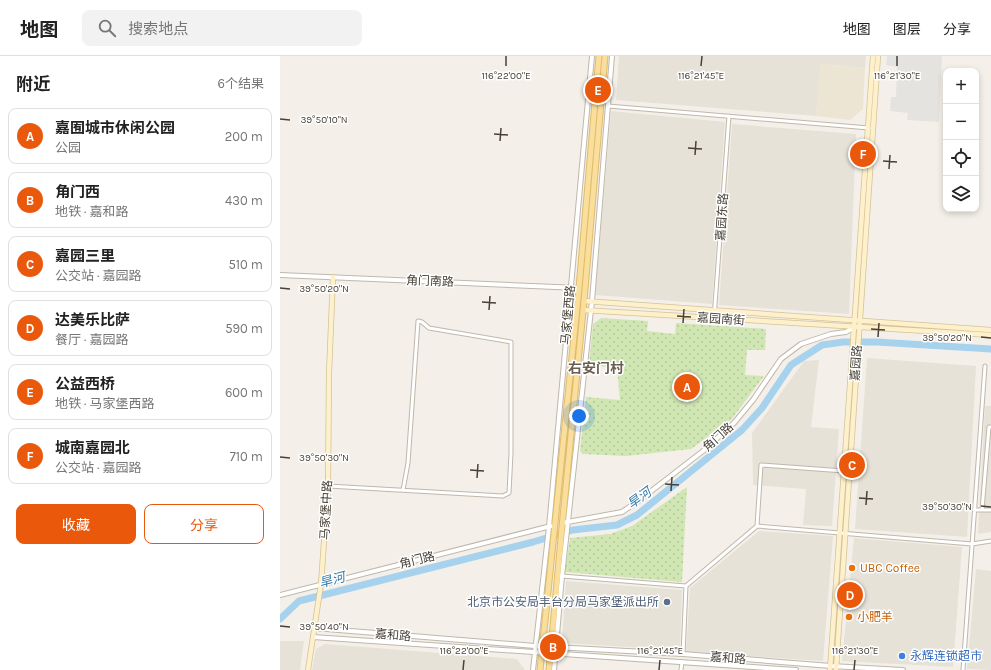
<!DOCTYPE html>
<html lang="zh">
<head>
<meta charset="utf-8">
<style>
  body { margin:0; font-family:Karla,"Noto Sans SC",sans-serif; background:#f2f2f2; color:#222 }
  .controls { position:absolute; right:12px; top:12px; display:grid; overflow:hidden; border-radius:8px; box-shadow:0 2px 6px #0003 }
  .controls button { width:36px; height:36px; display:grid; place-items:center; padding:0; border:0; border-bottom:1px solid #e0e0e0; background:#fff; color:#222; font:20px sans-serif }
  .you { position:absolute; left:299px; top:360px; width:14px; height:14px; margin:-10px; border:3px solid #fff; border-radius:50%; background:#1a73e8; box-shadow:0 0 0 6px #1a73e833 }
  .badge { display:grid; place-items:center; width:26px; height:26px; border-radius:50%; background:#ea580c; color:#fff; font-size:13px; font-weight:700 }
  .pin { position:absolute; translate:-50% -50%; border:2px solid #fff; box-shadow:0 1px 4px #0006 }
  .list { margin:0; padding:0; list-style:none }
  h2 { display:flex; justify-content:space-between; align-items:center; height:52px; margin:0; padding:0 16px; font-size:17px }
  h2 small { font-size:13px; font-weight:400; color:#767676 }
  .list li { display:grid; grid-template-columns:26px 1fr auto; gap:12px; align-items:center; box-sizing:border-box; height:56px; margin:0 8px 8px; padding:0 8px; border:1px solid #e0e0e0; border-radius:8px }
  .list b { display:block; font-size:15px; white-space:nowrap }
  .list p { margin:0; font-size:13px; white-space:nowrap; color:#767676 }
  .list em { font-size:13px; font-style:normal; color:#767676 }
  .actions { display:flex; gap:8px; padding:12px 16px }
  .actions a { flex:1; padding:9px 0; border:1px solid #ea580c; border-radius:8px; text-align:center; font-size:14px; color:#ea580c }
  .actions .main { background:#ea580c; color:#fff }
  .icon { flex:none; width:22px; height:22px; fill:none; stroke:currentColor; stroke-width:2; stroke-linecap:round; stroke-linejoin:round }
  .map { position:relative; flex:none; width:711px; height:614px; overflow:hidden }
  header { display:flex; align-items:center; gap:24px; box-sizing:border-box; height:56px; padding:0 20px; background:#fff; border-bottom:1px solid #e0e0e0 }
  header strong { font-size:19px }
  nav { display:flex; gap:22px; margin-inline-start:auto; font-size:14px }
  .search { width:280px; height:36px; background:#f2f2f2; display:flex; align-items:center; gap:10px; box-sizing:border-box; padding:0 14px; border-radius:8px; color:#767676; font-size:15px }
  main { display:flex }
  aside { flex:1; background:#fff }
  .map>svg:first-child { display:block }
  .residential { fill:#e7e2d7 }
  .education { fill:#ece5d3 }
  .park { fill:url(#park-dots) }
  .parking { fill:#e5e3e0 }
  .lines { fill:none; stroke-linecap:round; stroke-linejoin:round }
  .river { stroke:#a7d2ee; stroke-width:7 }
  .minor-casing { stroke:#bfb8ab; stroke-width:5 }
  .tertiary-casing { stroke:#bfb8ab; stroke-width:6 }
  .secondary-casing { stroke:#d2c399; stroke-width:6 }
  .primary-casing { stroke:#e0bb6b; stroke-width:7 }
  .minor { stroke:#fff; stroke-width:3 }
  .tertiary { stroke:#fff; stroke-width:4 }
  .secondary { stroke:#fdf0ca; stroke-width:4.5 }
  .primary { stroke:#fade9b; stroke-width:5 }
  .ticks { fill:none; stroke:#474137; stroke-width:1.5 }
  .food-dot { fill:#e8710a; stroke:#fff; stroke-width:1.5 }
  .service-dot { fill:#5c6f8a; stroke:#fff; stroke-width:1.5 }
  .shop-dot { fill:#3f7fe0; stroke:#fff; stroke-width:1.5 }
  .labels { text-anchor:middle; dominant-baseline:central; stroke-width:3; stroke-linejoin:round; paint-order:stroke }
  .street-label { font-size:12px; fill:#474137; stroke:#fff }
  .food-label { font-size:12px; fill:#c56008; stroke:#fff; text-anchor:start }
  .service-label { font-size:12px; fill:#4e5e75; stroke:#fff; text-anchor:end }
  .shop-label { font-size:12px; fill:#366cbe; stroke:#fff; text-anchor:start }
  .water-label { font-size:13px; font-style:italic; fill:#3278a7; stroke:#fff }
  .quarter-label { font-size:14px; font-weight:bold; fill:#695e4f; stroke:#fff }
  .ticks-label { font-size:10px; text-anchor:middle; fill:#474137; stroke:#fff; stroke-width:3; stroke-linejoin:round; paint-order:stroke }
</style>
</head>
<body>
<header>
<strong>地图</strong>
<div class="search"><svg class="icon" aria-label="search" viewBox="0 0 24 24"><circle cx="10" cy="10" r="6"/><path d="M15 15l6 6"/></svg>搜索地点</div>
<nav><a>地图</a><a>图层</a><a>分享</a></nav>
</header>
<main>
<aside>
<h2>附近<small>6个结果</small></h2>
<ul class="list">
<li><span class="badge">A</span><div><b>嘉囿城市休闲公园</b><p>公园</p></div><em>200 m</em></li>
<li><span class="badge">B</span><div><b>角门西</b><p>地铁 · 嘉和路</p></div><em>430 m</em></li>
<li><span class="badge">C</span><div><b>嘉园三里</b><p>公交站 · 嘉园路</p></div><em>510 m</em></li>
<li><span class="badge">D</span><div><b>达美乐比萨</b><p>餐厅 · 嘉园路</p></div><em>590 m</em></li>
<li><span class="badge">E</span><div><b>公益西桥</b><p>地铁 · 马家堡西路</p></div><em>600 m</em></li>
<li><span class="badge">F</span><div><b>城南嘉园北</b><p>公交站 · 嘉园路</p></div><em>710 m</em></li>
</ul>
<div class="actions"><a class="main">收藏</a><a>分享</a></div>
</aside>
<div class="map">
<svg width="711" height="614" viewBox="0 0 711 614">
  <defs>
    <pattern id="park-dots" width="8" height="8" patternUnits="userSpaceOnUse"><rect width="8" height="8" fill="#d0e6b3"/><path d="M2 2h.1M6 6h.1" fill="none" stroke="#b4c69b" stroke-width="1.8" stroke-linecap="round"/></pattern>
  </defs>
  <rect width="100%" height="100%" fill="#f4f0e9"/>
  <path class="residential" d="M339,0H586L585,12L541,8L536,60L336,44Z
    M331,55L445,66L432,248L315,239Z
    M452,68L576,78L569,258L439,249Z
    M587,302L696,310L687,481L575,473Z
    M539,304L531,371L559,373L552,470L523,469L526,433L473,429L472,377L524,305Z
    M705,350H711V476L698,478Z
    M479,475L553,480L543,605L406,596L410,532Z
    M574,482L682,491L673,611L562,605Z
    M696,513L711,515V614L687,613Z
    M286,525L402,534L400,594L282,587Z
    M0,585H24L20,614H0Z
    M45,588L237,603L245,614H32L36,593Z"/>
  <path class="education" d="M540,8L585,12L583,53L570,64L536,60Z"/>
  <path class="park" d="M321,262L368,265L367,275L395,278L396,267L486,273L485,294H467L465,319L484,320L451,364L411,393L346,400L303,398L300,395L306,341L340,344L337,312L309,309L313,268Z
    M407,431L402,526L285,516L290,482L330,478L352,470Z"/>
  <path class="parking" d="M607,0H662L659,66L627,64L628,57L610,55L611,41H616L617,11L606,9Z"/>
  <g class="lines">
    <path class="river" d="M0,563L19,545L253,486L293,474L337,469L357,459L462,374L482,352L511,309L542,289L563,286H597L711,293"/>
    <g class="minor-casing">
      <path id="minor" d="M328,50L589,72
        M434,262L449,60
        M48,430L223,440L229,437L231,397V286L149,272L142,266L138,265L128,407L123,434
        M694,454H711
        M702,454L709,371H711
        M477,470L481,409L564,415
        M282,520L406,530L477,470L692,488L711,485
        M403,598L406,530
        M401,614L402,606
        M683,614L705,310"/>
    </g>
    <g class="tertiary-casing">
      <path id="tertiary" d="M0,219L299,232
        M282,467L342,456L361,443L423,395L454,367L473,344L501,303L521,288L551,278L566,276L575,271
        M0,539L271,470
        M34,572L255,590L403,598L551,610L623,614
        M33,581L516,614
        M253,614L269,471L312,0
        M274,614L282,520L312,245L332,0"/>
    </g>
    <g class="secondary-casing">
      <path id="secondary" d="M304,245L711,274
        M303,254L711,279
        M28,614L41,528L48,430L49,317L53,221
        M550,614L593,0
        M556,614L598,0"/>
    </g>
    <g class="primary-casing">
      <path id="primary" d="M260,614L299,232L319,0
        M269,614L282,471L304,245L325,0"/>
    </g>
    <use href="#minor" class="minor"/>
    <use href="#tertiary" class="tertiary"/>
    <use href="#secondary" class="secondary"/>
    <use href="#primary" class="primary"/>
  </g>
  <path class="ticks" d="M226,10V0M421,10L422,0M617,10V0M0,63L10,64M214,78L228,79M220,85L221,72M408,92L422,93M415,99L416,85M603,105L617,106M609,113L610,99M0,232L10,233M202,246L216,247M209,254L210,240M397,260L411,261M403,267L404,253M591,273L605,274M598,281L599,267M701,281L711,282M0,401L10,402M190,414L204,415M197,422L198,408M385,428L399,429M391,435L392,421M579,442L593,443M586,449L587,435M701,450L711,451M0,570L10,571M183,614L184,604M379,614L380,604M574,614L575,604"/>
  <g class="food-dot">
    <circle cx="572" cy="512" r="4"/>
    <circle cx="569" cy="561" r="4"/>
  </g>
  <circle class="service-dot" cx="387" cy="546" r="4"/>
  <circle class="shop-dot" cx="622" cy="600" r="4"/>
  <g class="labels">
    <g class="street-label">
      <text transform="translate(442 161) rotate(-86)">嘉园东路</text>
      <text transform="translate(150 225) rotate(2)">角门南路</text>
      <text transform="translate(288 259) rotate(-85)">马家堡西路</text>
      <text transform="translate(441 263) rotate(4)">嘉园南街</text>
      <text transform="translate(576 307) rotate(-86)">嘉园路</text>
      <text transform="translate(438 381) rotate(-42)">角门路</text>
      <text transform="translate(46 454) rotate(-87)">马家堡中路</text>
      <text transform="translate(137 504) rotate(-14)">角门路</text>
      <text transform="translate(113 579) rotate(5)">嘉和路</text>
      <text transform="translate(448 602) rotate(5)">嘉和路</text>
    </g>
    <g class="food-label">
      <text x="580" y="512">UBC Coffee</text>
      <text x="577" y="561">小肥羊</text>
    </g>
    <g class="service-label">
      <text x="379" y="546">北京市公安局丰台分局马家堡派出所</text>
    </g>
    <g class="shop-label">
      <text x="630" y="600">永辉连锁超市</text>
    </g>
    <g class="water-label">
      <text transform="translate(359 442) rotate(-36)">旱河</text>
      <text transform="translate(52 524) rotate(-15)">旱河</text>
    </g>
    <g class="quarter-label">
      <text x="316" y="312">右安门村</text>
    </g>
  </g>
  <g class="ticks-label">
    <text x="226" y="23">116°22'00"E</text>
    <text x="421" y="23">116°21'45"E</text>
    <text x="617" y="23">116°21'30"E</text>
    <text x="44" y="67">39°50'10"N</text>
    <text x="44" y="236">39°50'20"N</text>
    <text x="667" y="285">39°50'20"N</text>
    <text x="44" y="405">39°50'30"N</text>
    <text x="667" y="454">39°50'30"N</text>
    <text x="44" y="574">39°50'40"N</text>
    <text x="184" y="598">116°22'00"E</text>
    <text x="380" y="598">116°21'45"E</text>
    <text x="575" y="598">116°21'30"E</text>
  </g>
</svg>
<div class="controls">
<button>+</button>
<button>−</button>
<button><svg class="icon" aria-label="locate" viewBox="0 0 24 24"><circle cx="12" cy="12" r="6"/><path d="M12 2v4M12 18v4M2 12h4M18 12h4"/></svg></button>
<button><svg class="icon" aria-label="layers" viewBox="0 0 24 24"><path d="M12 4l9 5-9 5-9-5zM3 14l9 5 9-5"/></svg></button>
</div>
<div class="you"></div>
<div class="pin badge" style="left:407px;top:331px">A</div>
<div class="pin badge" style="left:273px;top:591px">B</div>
<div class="pin badge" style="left:572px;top:409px">C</div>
<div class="pin badge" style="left:570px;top:539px">D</div>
<div class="pin badge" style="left:318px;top:34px">E</div>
<div class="pin badge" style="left:583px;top:98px">F</div>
</div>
</main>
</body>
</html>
